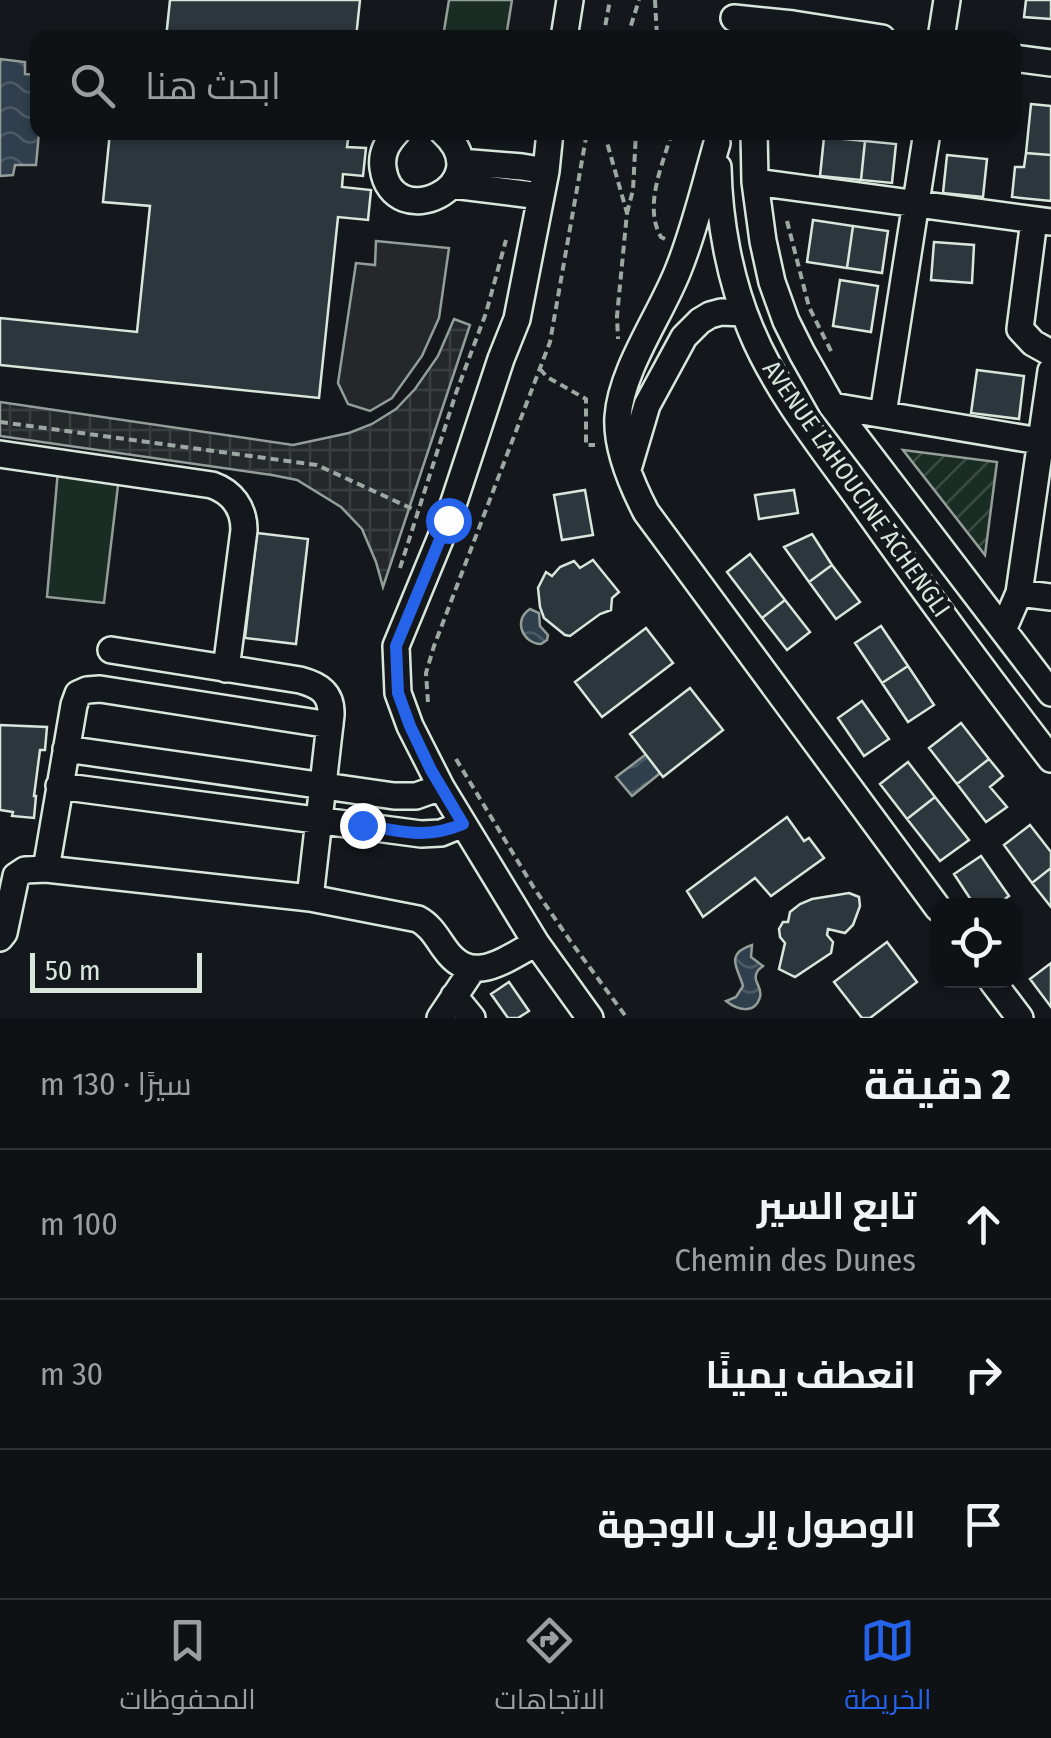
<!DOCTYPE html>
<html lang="ar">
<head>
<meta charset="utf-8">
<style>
  body { margin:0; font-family:"Fira Sans Condensed",Cairo,sans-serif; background:#1d2022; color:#f1f3f6; direction:rtl }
  .controls { position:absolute; right:30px; bottom:30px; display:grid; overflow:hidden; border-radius:20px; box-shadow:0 2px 8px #0004 }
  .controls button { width:90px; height:90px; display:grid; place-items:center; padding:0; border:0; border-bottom:2px solid #2f3234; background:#0f1215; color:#f1f3f6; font:50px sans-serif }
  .scale { position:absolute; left:30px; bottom:25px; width:172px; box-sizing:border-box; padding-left:10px; border:5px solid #d8e6dc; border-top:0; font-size:28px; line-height:35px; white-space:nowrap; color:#d8e6dc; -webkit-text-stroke:8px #14181c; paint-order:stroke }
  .stop { position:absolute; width:30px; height:30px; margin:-22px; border:8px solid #2563eb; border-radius:50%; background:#fff }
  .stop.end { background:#2563eb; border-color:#fff; box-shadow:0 2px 10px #0008 }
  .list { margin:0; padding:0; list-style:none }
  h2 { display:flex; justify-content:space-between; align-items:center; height:130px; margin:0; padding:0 40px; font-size:42px }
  h2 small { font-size:32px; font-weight:400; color:#9b9ea0 }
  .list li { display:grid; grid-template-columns:65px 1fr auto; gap:30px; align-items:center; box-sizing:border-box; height:150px; padding:0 40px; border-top:2px solid #2f3234 }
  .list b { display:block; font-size:38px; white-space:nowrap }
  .list p { margin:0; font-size:32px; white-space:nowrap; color:#9b9ea0 }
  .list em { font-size:32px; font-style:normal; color:#9b9ea0 }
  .icon { flex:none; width:55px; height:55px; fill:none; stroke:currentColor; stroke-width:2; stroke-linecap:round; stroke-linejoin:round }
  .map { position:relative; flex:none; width:1051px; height:1018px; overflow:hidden; direction:ltr }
  .search { position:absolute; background:#0f1215; box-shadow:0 2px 8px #0004; left:30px; right:30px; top:30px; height:110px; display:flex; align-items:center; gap:25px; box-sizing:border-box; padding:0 35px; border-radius:20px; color:#9b9ea0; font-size:38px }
  .sheet { height:580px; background:#0f1215 }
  nav { display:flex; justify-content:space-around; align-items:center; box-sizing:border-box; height:140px; border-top:2px solid #2f3234; background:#0f1215; font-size:28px; color:#9b9ea0 }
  nav a { display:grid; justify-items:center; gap:5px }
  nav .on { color:#2563eb }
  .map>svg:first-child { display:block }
  .grass { fill:#1a2d24; stroke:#939e99; stroke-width:2.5 }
  .garden { fill:url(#garden-furrows); stroke:#939e99; stroke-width:2.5 }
  .parking { fill:#24282b; stroke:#939e99; stroke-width:2.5 }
  .plaza { fill:url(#plaza-grid); stroke:#939e99; stroke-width:2.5 }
  .water { fill:url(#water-waves); stroke:#939e99; stroke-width:2.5 }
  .building { fill:#2c363c; stroke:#d8e6dc; stroke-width:2.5 }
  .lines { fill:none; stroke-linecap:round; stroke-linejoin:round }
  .minor-casing { stroke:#d8e6dc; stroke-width:30 }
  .path { stroke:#9da8a2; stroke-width:4; stroke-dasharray:8 5; stroke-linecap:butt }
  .minor { stroke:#14181c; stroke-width:25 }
  .route { stroke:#2563eb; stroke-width:12 }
  .labels { text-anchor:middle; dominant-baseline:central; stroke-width:8; stroke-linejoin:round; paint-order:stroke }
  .street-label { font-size:25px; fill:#d8e6dc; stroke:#14181c }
</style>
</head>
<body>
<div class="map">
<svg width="1051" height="1018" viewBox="0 0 1051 1018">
  <defs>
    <pattern id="garden-furrows" width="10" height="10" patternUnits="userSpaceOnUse" patternTransform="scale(2.5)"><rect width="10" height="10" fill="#1a2d24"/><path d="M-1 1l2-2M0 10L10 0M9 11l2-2" fill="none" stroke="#3b4b43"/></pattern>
    <pattern id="plaza-grid" width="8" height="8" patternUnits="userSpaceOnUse" patternTransform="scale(2.5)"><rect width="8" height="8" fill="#24282b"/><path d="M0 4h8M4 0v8" fill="none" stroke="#393d3f"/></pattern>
    <pattern id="water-waves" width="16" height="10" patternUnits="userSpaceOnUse" patternTransform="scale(2.5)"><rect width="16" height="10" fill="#2f3f4d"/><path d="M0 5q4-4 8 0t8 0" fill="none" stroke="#4c5b66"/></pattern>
  </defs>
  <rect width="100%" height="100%" fill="#14181c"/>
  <path class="grass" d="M449,0H512L506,37H443Z
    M58,470L119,477L104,603L47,597Z"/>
  <path class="garden" d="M903,450L997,462L985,555Z"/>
  <path class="parking" d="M376,241L449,248L439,318L422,356L392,398L370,411L348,404L338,383L356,263L375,265Z"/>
  <path class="plaza" d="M454,319L470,325L383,587L376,562L362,529L341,507L297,480L272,475L0,436V402L293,445L349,433L372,424L396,409L415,389L438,356Z"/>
  <path class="water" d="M0,59L25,62V74L37,75L38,132L39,133L36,165H15L13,175L0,176Z
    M530,609L539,613L540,626L548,635L547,640L541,644C522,643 513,620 530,609Z
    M649,752L664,770L632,796L616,777Z
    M752,945L751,957L763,966C761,968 758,969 757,972C752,982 763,987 760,997C755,1015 737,1010 726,1001L736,997L743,986C738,968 724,954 752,945Z"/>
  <path class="building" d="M170,0H360L356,38H166Z
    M1026,0H1051V19L1024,17Z
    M1031,104L1051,106V155L1026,153Z
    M110,132H349L347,147L366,148L363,176L343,174L342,187L371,190L368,220L338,217L319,398L0,365V318L137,332L150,206L103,202Z
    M824,137L865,141L861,180L820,176Z
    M865,141L896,144L892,183L861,180Z
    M1026,153L1051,155V201L1012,197L1015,167H1024Z
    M947,155L987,159L983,197L943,193Z
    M813,220L853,226L847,268L807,262Z
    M853,226L888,231L882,273L847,268Z
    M934,242L974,245L972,283L931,280Z
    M840,280L878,286L871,332L833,326Z
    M977,370L1024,376L1019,419L971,413Z
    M585,490L593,535L562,540L554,495Z
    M794,490L798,513L759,519L755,495Z
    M257,533L308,539L296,644L245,638Z
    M812,534L832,565L809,582L784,547Z
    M750,554L785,600L762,618L727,572Z
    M593,560L619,592L612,598L611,610L600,614L570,636L565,635L544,618L540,607L538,588L546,572L552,576L560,567L574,561L580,568Z
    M832,565L860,602L836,619L809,582Z
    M785,600L810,632L787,650L762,618Z
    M881,626L908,666L882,683L855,643Z
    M646,628L673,663L602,717L575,682Z
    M908,666L934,705L908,722L882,683Z
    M690,688L723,730L663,777L630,734Z
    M862,701L889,739L864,756L838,718Z
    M961,723L989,759L957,784L929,748Z
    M0,725L47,727L45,750H40L34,796H36L34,818L12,816L13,812L0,810Z
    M989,759L1003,776L990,787L1007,807L986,822L957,784Z
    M908,762L935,797L907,819L880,784Z
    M935,797L969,840L940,861L907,819Z
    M787,817L804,841L809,838L824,858L771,896L755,878L703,917L687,891Z
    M1030,825L1051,852V868L1032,883L1004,845Z
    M981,856L1009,896L995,906H975L954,874Z
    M1051,868V907L1032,883Z
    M849,893L859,897L860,906L853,925L845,933L828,929L827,935L833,942L831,953L795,977L779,969L785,943L780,937L779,929L783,922H788L790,912L800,904L812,899Z
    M887,942L917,982L870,1018H862L834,982Z
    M1051,963V1007L1030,979Z
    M509,982L529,1011L518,1018H508L491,994Z"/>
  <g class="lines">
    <g class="minor-casing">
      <path id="minor" d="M734,18L793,24L882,38
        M564,38L570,0
        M941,38L947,0
        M1014,58L1051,63
        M397,132C387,143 381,153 383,168C392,236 501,185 443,132
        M550,132L546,171L517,319L501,359L448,520L396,646L398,693L410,726L441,787L536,943L590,1018
        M754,132L755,182L763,241L772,282L786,321L802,353L832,406L1051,693
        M717,143C705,185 695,228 679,268C662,313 621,369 618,417C616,448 632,485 646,512L938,908
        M460,162L522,167L546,171
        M718,167C719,221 730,281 751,330C776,391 823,449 861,502C923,589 986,675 1051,759
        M755,182L1051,222
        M453,185L540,196
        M1034,220L1020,329L1033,343L1051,353
        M832,406L1051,443
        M883,414L927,132
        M0,454L212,485C232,492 244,508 244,530L226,669
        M628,469L647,405L684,337L700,321L710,315L721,312L744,313
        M1019,593L1051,597
        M1003,630L1019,593L1051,371
        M111,650L300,680C319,685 332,693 331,715L310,898
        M66,749L394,796H416L441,787
        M59,786L421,834L441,833L463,824
        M46,869L74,705L78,694L87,690L100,689L330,725
        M0,938L4,933L16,876L25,870L46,869L310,898L418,919C431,926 437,938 445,949C472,987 504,960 536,943
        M992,981L1020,1018
        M454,996L472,1018
        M440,1018L472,970"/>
    </g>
    <path class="path" d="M655,0L657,38
      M603,38L610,0
      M627,38L639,0
      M604,132L627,213L617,316L618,339
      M627,213L633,190L636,132
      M787,221L809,307L832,353
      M665,239L661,237C643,206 663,164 672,132
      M540,369L547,377L586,399V445H595
      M0,422L317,465L417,511
      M400,568L456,393L486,313L506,240
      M428,702L426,673L434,646L550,342L587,132
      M456,759L534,888L571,942L627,1018"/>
    <use href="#minor" class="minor"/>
  </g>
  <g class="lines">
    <path class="route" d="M362,825C402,831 424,840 463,824L431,770L410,726L398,693L396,646L448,520"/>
  </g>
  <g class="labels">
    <g class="street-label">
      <text transform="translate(856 489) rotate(55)">AVENUE LAHOUCINE ACHENGLI</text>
    </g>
  </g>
</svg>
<div class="controls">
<button><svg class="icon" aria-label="locate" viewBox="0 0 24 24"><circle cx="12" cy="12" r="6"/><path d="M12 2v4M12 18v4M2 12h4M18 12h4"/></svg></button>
</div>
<div class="scale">50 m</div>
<div class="stop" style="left:448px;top:520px"></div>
<div class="stop end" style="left:362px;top:825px"></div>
<div class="search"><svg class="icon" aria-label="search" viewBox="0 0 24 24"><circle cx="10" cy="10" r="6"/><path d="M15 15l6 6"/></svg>ابحث هنا</div>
</div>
<section class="sheet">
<h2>2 دقيقة<small>سيرًا · 130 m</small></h2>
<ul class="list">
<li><svg class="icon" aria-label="ahead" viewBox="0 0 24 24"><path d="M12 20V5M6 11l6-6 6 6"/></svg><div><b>تابع السير</b><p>Chemin des Dunes</p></div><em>100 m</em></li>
<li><svg class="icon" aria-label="right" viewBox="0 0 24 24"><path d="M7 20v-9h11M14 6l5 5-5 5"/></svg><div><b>انعطف يمينًا</b></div><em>30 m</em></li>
<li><svg class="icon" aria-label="arrive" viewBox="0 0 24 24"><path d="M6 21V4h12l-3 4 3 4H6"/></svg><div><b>الوصول إلى الوجهة</b></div></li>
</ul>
</section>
<nav>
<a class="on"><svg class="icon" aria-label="map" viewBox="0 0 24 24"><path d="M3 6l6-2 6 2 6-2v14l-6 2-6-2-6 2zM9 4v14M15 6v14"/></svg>الخريطة</a>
<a><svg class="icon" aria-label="directions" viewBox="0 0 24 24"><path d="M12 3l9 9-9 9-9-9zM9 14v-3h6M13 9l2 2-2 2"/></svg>الاتجاهات</a>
<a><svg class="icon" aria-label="saved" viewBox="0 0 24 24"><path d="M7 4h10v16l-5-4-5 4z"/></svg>المحفوظات</a>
</nav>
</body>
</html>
